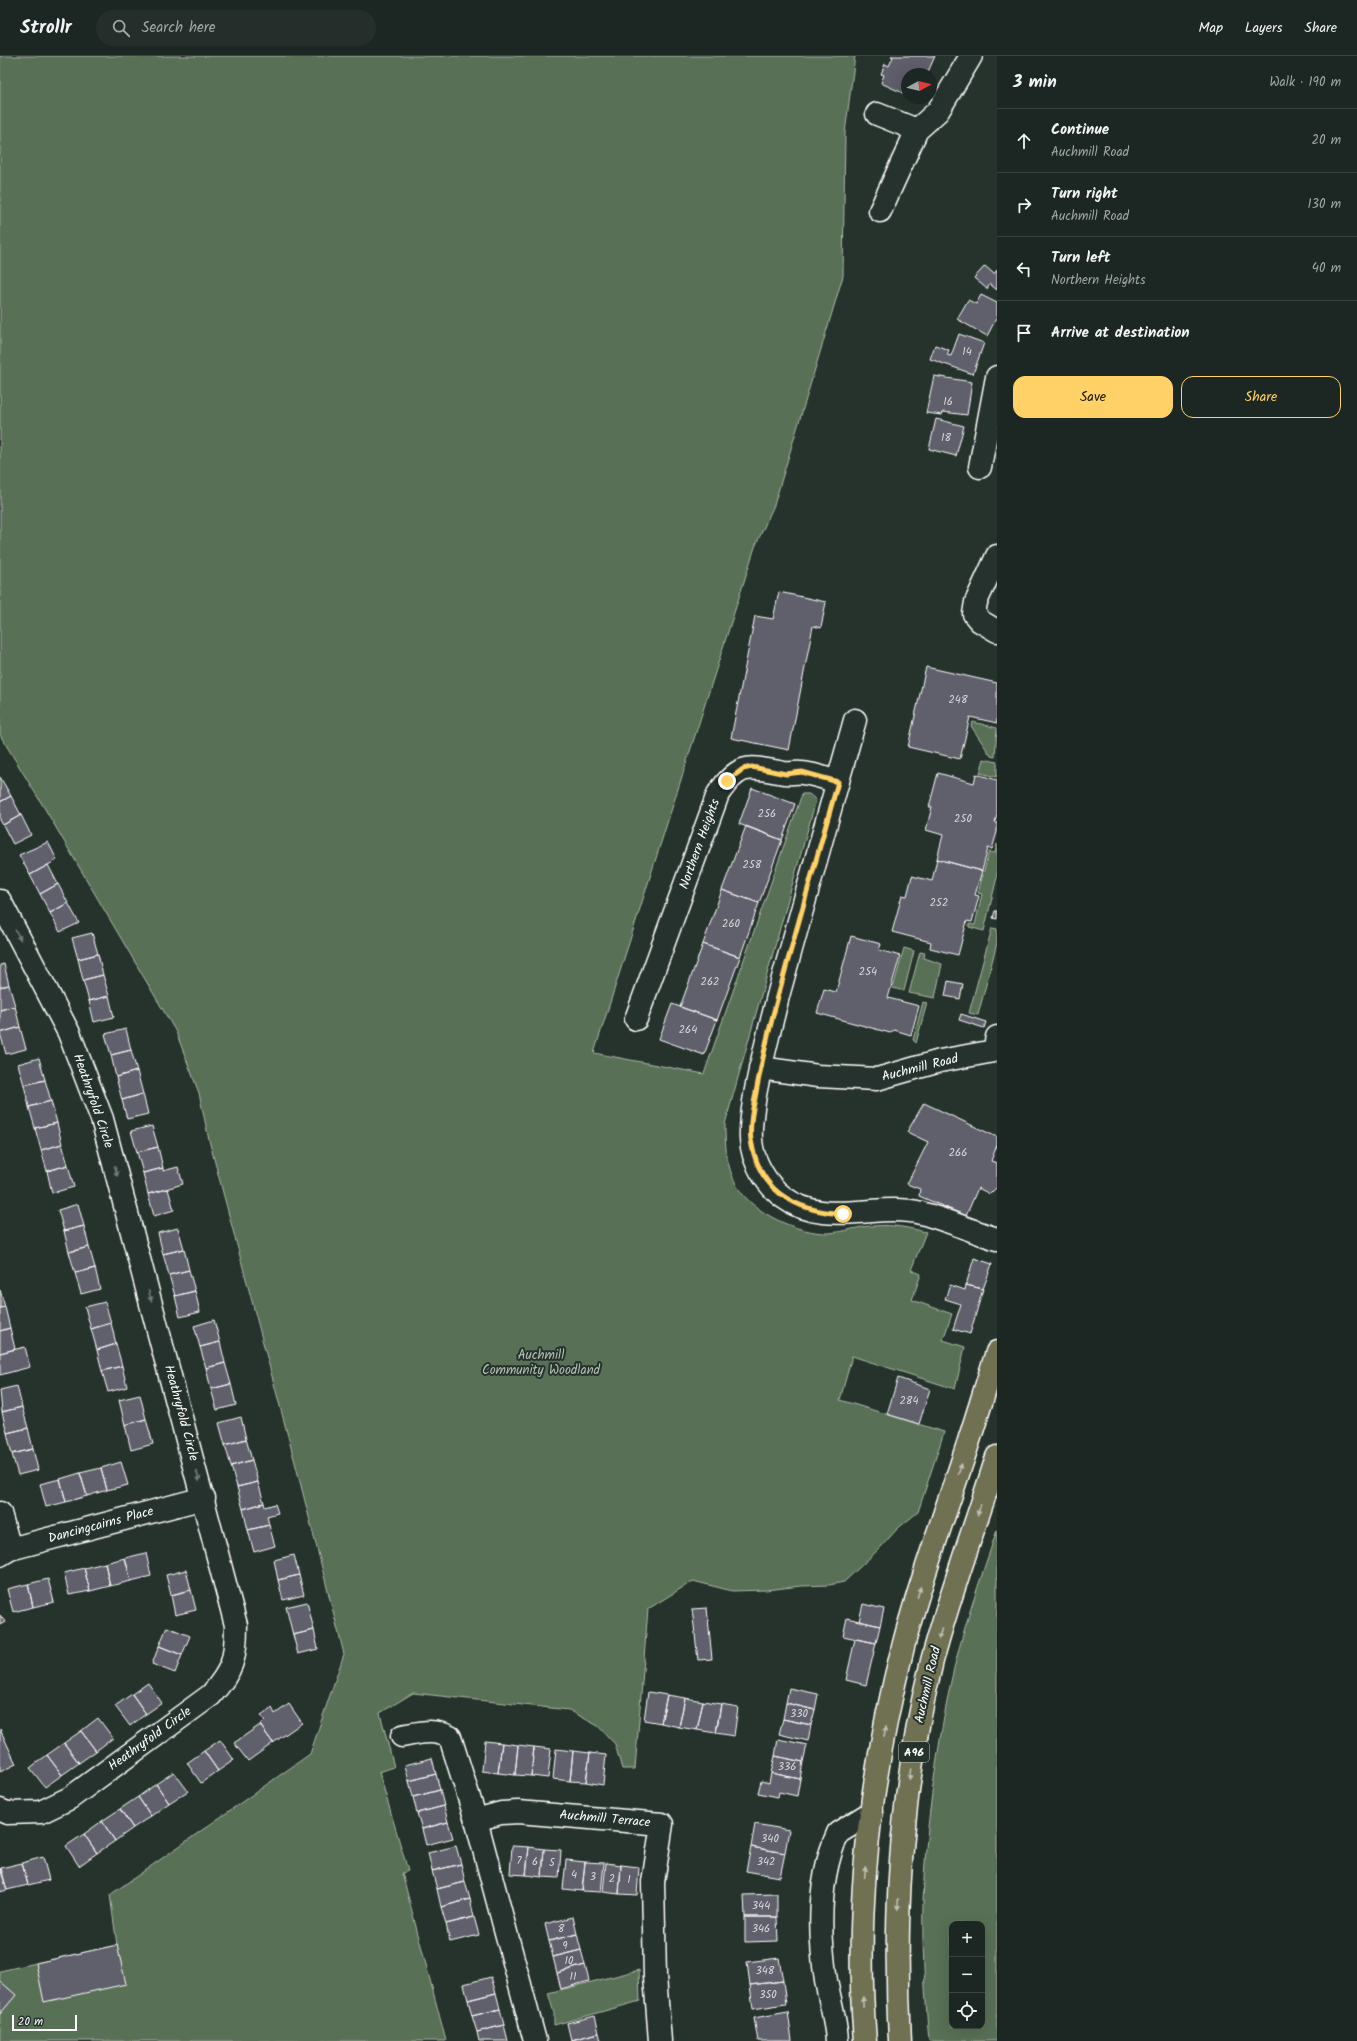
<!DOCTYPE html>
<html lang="en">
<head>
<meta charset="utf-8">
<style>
  body { margin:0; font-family:Kalam,sans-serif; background:#252e2a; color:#f1f3f6 }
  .controls { position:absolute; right:12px; bottom:12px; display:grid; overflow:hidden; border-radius:8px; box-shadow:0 4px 16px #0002 }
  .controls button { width:36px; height:36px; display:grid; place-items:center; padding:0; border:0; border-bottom:1px solid #3a4340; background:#1c2622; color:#f1f3f6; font:20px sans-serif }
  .compass { position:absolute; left:901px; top:12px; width:36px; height:36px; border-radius:50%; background:#1c2622; box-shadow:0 4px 16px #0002; rotate:82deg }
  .scale { position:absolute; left:12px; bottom:10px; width:65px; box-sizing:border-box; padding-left:4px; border:2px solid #fff; border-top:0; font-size:11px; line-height:14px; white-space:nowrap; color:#fff; -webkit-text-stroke:3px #26332d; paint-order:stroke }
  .stop { position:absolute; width:12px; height:12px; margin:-9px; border:3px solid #ffd166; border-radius:50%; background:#fff }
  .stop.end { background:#ffd166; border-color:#fff; box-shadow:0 1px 4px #0008 }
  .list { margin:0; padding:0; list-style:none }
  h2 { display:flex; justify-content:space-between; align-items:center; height:52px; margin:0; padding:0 16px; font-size:17px }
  h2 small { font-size:13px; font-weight:400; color:#a0a5a5 }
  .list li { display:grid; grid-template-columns:26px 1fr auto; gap:12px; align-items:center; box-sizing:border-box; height:64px; padding:0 16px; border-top:1px solid #3a4340 }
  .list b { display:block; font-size:15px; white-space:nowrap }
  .list p { margin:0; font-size:13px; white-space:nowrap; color:#a0a5a5 }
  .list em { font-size:13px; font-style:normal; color:#a0a5a5 }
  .actions { display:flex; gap:8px; padding:12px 16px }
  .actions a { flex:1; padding:9px 0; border:1px solid #ffd166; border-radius:12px; text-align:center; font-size:14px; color:#ffd166 }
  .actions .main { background:#ffd166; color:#111 }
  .icon { flex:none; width:22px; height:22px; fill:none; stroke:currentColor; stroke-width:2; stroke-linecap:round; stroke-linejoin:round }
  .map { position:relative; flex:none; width:997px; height:1985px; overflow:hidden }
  header { display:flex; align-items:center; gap:24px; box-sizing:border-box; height:56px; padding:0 20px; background:#1c2622; border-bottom:1px solid #3a4340 }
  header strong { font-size:19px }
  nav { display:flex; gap:22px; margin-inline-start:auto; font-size:14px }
  .search { width:280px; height:36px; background:#252e2a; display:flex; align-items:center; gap:10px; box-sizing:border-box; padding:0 14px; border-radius:22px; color:#a0a5a5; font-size:15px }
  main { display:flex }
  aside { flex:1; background:#1c2622 }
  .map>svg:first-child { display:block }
  .green { fill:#597055; stroke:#acb8aa; fill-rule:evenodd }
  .building { fill:#605f6c; stroke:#fff }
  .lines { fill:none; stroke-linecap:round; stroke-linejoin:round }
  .minor-casing { stroke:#fff; stroke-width:25 }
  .primary-casing { stroke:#fff; stroke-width:25 }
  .minor { stroke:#26332d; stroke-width:22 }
  .primary { stroke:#706f52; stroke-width:22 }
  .oneway { fill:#727a76 }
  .oneway2 { fill:#bfbeb1 }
  .route { stroke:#ffd166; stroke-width:5 }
  .labels { text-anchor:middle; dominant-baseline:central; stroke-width:4; stroke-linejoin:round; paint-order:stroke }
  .number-label { font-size:11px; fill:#d7d7da }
  .shield { fill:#26332d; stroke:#bec2c0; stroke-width:1 }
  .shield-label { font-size:12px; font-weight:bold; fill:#fff }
  .street-label { font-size:13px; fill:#fff; stroke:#26332d }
  .park-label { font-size:13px; fill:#b4bfb2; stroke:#26332d }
</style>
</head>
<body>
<header>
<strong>Strollr</strong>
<div class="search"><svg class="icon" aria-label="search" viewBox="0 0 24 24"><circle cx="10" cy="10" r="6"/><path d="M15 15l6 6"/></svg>Search here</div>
<nav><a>Map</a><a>Layers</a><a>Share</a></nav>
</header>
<main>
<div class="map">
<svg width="997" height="1985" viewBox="0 0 997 1985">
  <rect width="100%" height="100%" fill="#26332d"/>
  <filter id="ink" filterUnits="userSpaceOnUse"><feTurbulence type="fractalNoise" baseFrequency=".025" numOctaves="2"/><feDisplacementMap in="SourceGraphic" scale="8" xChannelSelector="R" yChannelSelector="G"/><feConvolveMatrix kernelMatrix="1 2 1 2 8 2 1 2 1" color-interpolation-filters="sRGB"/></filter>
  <g filter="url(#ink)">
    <path class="green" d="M0,0H855L845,77L843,220L774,449L755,491L594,997L704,1018L802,738H809L816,744L725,1068C725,1090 726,1110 737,1130C752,1157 799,1178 829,1177C844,1176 859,1170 874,1170C892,1168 909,1172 926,1176L911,1214L921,1218L912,1244L952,1258L943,1284L965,1291L955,1333L852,1300L840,1344L944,1376L918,1456L897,1473L881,1491L844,1526L829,1529L801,1530L766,1534L732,1535L693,1525L648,1553L635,1713H622L615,1688L598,1670L569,1654L413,1637L380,1657L394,1711L379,1716L408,1815L402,1817L446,1985H0V1915L117,1889L110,1839L310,1698L344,1598L297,1414L209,1084L199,1037L176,976L48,758L0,679Z
      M973,666L997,672L995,701L991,700L971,670Z
      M984,703L997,706V721L980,717Z
      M997,788V821L984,875L969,871V868L975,869L982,838L978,837L989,796L995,797Z
      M992,872L997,873V887L978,959L969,957Z
      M904,892L914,895L904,935L893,932Z
      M920,896L925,897L924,902L942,908L935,942L909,937Z
      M923,946L927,947L916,987L913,984Z
      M997,1474V1985H929C925,1939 922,1892 923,1846C925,1774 936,1700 950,1630C961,1577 980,1525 997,1474ZM952,1868H982V1970H952Z
      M639,1914L640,1945L554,1969V1957L548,1937Z"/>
    <path class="building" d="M891,0H935L927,18H907V39L881,27L884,19L881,18L885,8L889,10L893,1Z
      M985,210L994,218L997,214V234L990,228L987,233L974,222Z
      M981,239L997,247V261L987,280L957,263L968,244L976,248Z
      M959,278L984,287L973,318L930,303L935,289L949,294L947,299L951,300Z
      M934,320L972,326L967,359L943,356L942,359L926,357Z
      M936,363L964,370L956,400L929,393Z
      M779,536L826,546L821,572L813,570L789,694L731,682L755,560L773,563Z
      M926,611L997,627V667L970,661L960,703L908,691Z
      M938,717L974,727L976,718L997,724V759L995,766L997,767V776L992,793L988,792L982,815L937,803L943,779L926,774L932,751H929Z
      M0,721L11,740L0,746Z
      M752,732L795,748L782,784L739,768Z
      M11,740L21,759L3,769L0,764V746Z
      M21,759L31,779L13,788L3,769Z
      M746,770L782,784L759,847L722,834Z
      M48,786L57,804L30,819L19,799Z
      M937,803L982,815L975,839L979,840L972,866L967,865L958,899L930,892L931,886L892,876L902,839L907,840L912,820L932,825Z
      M48,809L58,828L40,838L30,819Z
      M58,828L68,847L50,857L40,838Z
      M722,834L759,847L740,901L703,888Z
      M68,847L79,867L60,876L50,857Z
      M995,855H997V863L993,862Z
      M92,877L98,898L78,903L72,882Z
      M851,880L881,888L879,894L900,900L888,942L919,950L911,979L894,974L890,977L817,957L824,933L836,936Z
      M703,888L740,901L717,964L680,951Z
      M98,898L103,919L83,924L78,903Z
      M4,908L9,929L0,931V909Z
      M103,919L109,940L89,945L83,924Z
      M948,925L963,928L960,943L945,940Z
      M9,929L15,950L0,954V931Z
      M109,940L114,961L94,966L89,945Z
      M672,948L717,964L704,999L659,983Z
      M15,950L20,971L0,977V954Z
      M961,958L986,966L984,972L959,964Z
      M20,971L26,993L6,998L0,977Z
      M126,973L131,994L111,999L105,978Z
      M131,994L137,1015L116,1021L111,999Z
      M39,1002L45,1024L24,1029L18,1008Z
      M137,1015L143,1038L122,1044L116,1021Z
      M45,1024L51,1045L29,1051L24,1029Z
      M143,1038L148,1058L127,1063L122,1044Z
      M51,1045L57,1067L35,1072L29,1051Z
      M924,1047L997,1081V1089L991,1105L997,1107V1131L990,1138L978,1132L966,1160L919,1140L920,1133L907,1128L928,1086L907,1076Z
      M57,1067L62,1088L41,1094L35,1072Z
      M152,1070L158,1091L137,1096L131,1075Z
      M62,1088L68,1109L47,1115L41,1094Z
      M158,1091L163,1112L143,1117L137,1096Z
      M68,1109L74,1131L52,1137L47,1115Z
      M178,1111L183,1128L148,1138L143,1117L163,1112V1115Z
      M168,1133L174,1154L154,1160L148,1138Z
      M78,1148L84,1170L64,1175L58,1154Z
      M84,1170L89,1191L69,1196L64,1175Z
      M178,1172L184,1193L163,1198L158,1177Z
      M89,1191L95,1212L75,1217L69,1196Z
      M184,1193L189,1214L169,1219L163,1198Z
      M974,1202L992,1208L983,1233L966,1229Z
      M95,1212L100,1233L81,1238L75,1217Z
      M189,1214L195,1235L175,1240L169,1219Z
      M950,1229L965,1234L966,1229L983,1233L970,1278L953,1273L961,1248L945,1243Z
      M0,1234L5,1251L0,1252Z
      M195,1235L200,1256L180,1261L175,1240Z
      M105,1246L111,1267L91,1273L85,1251Z
      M5,1251L10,1272L0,1275V1252Z
      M214,1264L220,1286L200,1291L194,1270Z
      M111,1267L116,1288L97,1294L91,1273Z
      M10,1272L15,1293L0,1297V1275Z
      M220,1286L225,1307L206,1312L200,1291Z
      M116,1288L122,1310L102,1315L97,1294Z
      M25,1291L30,1311L0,1319V1297Z
      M225,1307L231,1328L211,1333L206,1312Z
      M122,1310L127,1331L108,1336L102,1315Z
      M898,1322L930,1333L919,1368L887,1358Z
      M231,1328L236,1349L217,1354L211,1333Z
      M17,1330L22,1351L2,1356L0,1334Z
      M140,1339L146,1363L125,1369L119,1344Z
      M22,1351L28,1372L7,1377L2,1356Z
      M241,1361L246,1383L225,1389L219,1367Z
      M146,1363L153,1388L131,1394L125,1369Z
      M28,1372L33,1393L12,1398L7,1377Z
      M246,1383L252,1404L231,1410L225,1389Z
      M33,1393L38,1414L18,1419L12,1398Z
      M252,1404L258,1426L237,1431L231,1410Z
      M121,1406L128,1429L107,1434L101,1412Z
      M101,1412L107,1434L87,1440L80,1417Z
      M80,1417L87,1440L66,1446L60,1423Z
      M60,1423L66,1446L46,1451L40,1428Z
      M258,1426L264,1447L243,1453L237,1431Z
      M264,1447L265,1451L275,1448L278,1457L267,1460L269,1469L248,1474L243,1453Z
      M269,1469L275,1490L254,1496L248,1474Z
      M146,1497L151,1520L131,1525L125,1502Z
      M294,1499L299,1519L278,1524L274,1504Z
      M125,1502L131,1525L110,1530L105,1507Z
      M105,1507L110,1530L90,1535L84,1512Z
      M84,1512L90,1535L69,1539L64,1517Z
      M186,1514L191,1534L171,1539L166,1519Z
      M299,1519L304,1539L283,1544L278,1524Z
      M48,1523L54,1546L33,1551L28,1528Z
      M28,1528L33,1551L13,1556L7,1533Z
      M191,1534L196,1554L175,1559L171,1539Z
      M307,1546L314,1574L293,1579L286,1551Z
      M863,1548L884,1553L880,1570L859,1565Z
      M707,1552L712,1603L698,1604L692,1553Z
      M0,1559L5,1566L0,1569Z
      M847,1562L880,1570L876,1587L843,1580Z
      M167,1571L190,1580L182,1599L159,1590Z
      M314,1574L318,1593L298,1598L293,1579Z
      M855,1583L876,1587L866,1629L846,1624Z
      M159,1590L182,1599L175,1617L152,1608Z
      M148,1627L162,1647L146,1658L132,1638Z
      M789,1632L818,1638L815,1654L786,1647Z
      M648,1636L667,1639L661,1667L644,1664Z
      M132,1638L146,1658L130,1670L115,1650Z
      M667,1639L685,1642L679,1671L661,1667Z
      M685,1642L703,1645L697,1674L679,1671Z
      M703,1645L721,1648L716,1677L697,1674Z
      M786,1647L815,1654L811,1669L783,1663Z
      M289,1648L302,1667L273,1687L260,1669L265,1665L261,1660L272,1652L275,1658Z
      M721,1648L738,1651L734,1680L716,1677Z
      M98,1662L113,1682L96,1695L81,1675Z
      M783,1663L811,1669L808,1685L779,1678Z
      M260,1669L273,1687L248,1705L234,1687Z
      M0,1673L16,1708L0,1716Z
      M81,1675L96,1695L79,1707L64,1687Z
      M778,1683L807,1689L803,1706L775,1700Z
      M220,1684L234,1704L218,1715L204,1695Z
      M485,1685L502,1687L498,1717L482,1715Z
      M64,1687L79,1707L62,1719L47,1699Z
      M502,1687L518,1689L515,1719L498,1717Z
      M518,1689L534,1691L531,1720L515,1719Z
      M534,1691L551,1693L548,1722L531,1720Z
      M556,1693L573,1695L570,1725L553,1723Z
      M204,1695L218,1715L201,1727L187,1707Z
      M573,1695L590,1697L586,1726L570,1725Z
      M590,1697L606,1699L603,1729L586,1726Z
      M47,1699L62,1719L45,1731L30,1712Z
      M775,1700L803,1706L800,1723L771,1717Z
      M432,1702L436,1718L409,1725L405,1709Z
      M174,1716L188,1735L169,1747L156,1728Z
      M771,1717L800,1723L797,1740L779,1736L778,1741L758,1737L761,1725L769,1727Z
      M436,1718L440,1734L413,1741L409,1725Z
      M156,1728L169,1747L151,1760L138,1741Z
      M440,1734L444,1750L417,1757L413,1741Z
      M138,1741L151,1760L133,1772L120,1753Z
      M444,1750L448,1766L422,1773L417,1757Z
      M120,1753L133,1772L115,1785L102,1765Z
      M102,1765L115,1785L97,1797L84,1778Z
      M448,1766L453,1782L426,1789L422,1773Z
      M755,1768L789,1774L785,1797L751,1791Z
      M84,1778L97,1797L79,1810L66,1790Z
      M456,1790L461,1808L432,1815L428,1797Z
      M512,1790L529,1791L526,1819L510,1818Z
      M529,1791L544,1793L542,1821L526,1819Z
      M751,1791L785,1797L780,1821L746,1815Z
      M544,1793L561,1794L559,1822L542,1821Z
      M43,1801L49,1824L28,1829L22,1807Z
      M566,1804L585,1806L582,1835L563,1833Z
      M585,1806L604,1807L601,1836L582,1835Z
      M22,1807L28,1829L7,1834L1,1812Z
      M606,1807L621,1809L619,1838L603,1836Z
      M461,1808L465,1826L437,1833L432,1815Z
      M621,1809L639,1811L637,1839L619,1838Z
      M0,1812L7,1834L0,1836Z
      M465,1826L470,1843L441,1851L437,1833Z
      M777,1838V1861H745L744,1839Z
      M470,1843L474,1861L446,1868L441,1851Z
      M474,1861L479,1879L450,1886L446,1868Z
      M573,1861L577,1878L549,1885L545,1868Z
      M745,1861H777L778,1885L745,1886Z
      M577,1878L581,1894L553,1901L549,1885Z
      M117,1889L126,1928L44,1946L36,1907Z
      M581,1894L585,1909L557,1917L553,1901Z
      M779,1902L783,1925L750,1929L747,1906Z
      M585,1909L589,1925L561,1933L557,1917Z
      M491,1921L496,1937L468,1944L464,1928Z
      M0,1925L16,1939L0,1958Z
      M783,1925L786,1948L753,1953L750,1929Z
      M496,1937L500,1953L472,1960L468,1944Z
      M500,1953L504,1969L477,1976L472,1960Z
      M788,1956L792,1985H758L754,1962Z
      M595,1960L599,1977L571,1984L567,1967Z
      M504,1969L508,1985H479L477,1976Z
      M599,1977L601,1985H571V1984Z"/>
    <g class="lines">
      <g class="minor-casing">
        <path id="minor" d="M877,58L917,74
          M880,155L917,74L938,55L971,0
          M980,411L997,321
          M997,500L976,546L974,558L980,565L997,575
          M855,664C830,756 803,848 778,940C770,973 761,1006 755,1039C753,1053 750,1068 751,1083C752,1105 766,1128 783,1141C824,1172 876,1146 921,1157C947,1164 972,1175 997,1183
          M0,845L69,977L102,1063L236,1569C236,1602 233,1614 211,1639L70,1742L41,1756L7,1757L0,1754
          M636,963L718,738C741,705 749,711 784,717C790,718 796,716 802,717C814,718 827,723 838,726
          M760,1012L818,1020L877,1023L940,1005L994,995L997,981
          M0,1457L10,1493
          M0,1499L10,1493L204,1442
          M402,1680C419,1677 433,1672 450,1681L476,1764L535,1985
          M476,1764L501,1757L518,1756L662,1768L653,1826L655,1920L660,1985
          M837,1985C836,1965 830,1945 826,1925C819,1878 818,1821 838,1777L872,1756"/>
      </g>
      <g class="primary-casing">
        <path id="primary" d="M865,1985C854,1852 871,1715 904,1587C919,1530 939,1474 958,1418C972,1377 984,1336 997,1296
          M900,1985C893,1857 901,1730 932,1605C950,1536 976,1469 997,1401"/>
      </g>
      <use href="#minor" class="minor"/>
      <use href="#primary" class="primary"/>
    </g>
    <defs><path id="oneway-solid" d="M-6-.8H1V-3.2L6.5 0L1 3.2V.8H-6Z"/></defs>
    <g class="oneway">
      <use href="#oneway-solid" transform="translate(18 879) rotate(62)"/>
      <use href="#oneway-solid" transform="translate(116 1115) rotate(75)"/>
      <use href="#oneway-solid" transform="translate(150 1240) rotate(75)"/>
      <use href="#oneway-solid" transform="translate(198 1420) rotate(75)"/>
    </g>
    <g class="oneway2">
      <use href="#oneway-solid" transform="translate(960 1413) rotate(-72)"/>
      <use href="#oneway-solid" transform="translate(979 1454) rotate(109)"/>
      <use href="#oneway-solid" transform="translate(919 1536) rotate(-73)"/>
      <use href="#oneway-solid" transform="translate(940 1578) rotate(106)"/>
      <use href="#oneway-solid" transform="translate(885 1676) rotate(-79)"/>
      <use href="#oneway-solid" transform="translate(910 1718) rotate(98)"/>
      <use href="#oneway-solid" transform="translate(865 1816) rotate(-86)"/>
      <use href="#oneway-solid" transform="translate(898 1848) rotate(93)"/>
      <use href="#oneway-solid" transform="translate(863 1946) rotate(-91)"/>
    </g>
  </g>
  <g class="lines" filter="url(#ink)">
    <path class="route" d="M727,725L743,713L752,711L786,718L802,716L838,726C816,803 794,881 773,959C766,987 760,1014 755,1042C752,1056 749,1071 751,1084C759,1136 795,1155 843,1158"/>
  </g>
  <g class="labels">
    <g class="number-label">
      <text x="967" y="296">14</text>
      <text x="948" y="346">16</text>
      <text x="946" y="382">18</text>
      <text x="958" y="644">248</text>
      <text x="767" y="758">256</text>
      <text x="963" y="763">250</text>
      <text x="752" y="809">258</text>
      <text x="939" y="847">252</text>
      <text x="731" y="868">260</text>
      <text x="868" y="916">254</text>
      <text x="710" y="926">262</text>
      <text x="688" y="974">264</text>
      <text x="958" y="1097">266</text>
      <text x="909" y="1345">284</text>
      <text x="799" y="1658">330</text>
      <text x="787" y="1711">336</text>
      <text x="770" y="1783">340</text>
      <text x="519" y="1805">7</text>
      <text x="535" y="1806">6</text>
      <text x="766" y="1806">342</text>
      <text x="552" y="1807">5</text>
      <text x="574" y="1819">4</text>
      <text x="593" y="1821">3</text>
      <text x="612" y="1823">2</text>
      <text x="629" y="1824">1</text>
      <text x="761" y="1850">344</text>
      <text x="561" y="1873">8</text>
      <text x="761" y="1873">346</text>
      <text x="565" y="1890">9</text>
      <text x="569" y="1905">10</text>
      <text x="765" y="1915">348</text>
      <text x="573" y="1921">11</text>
      <text x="768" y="1939">350</text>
    </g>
    <rect class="shield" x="899" y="1686" width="30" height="20" rx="3"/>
    <g class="shield-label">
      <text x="914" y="1696">A96</text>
    </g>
    <g class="street-label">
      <text transform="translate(700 788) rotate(-70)">Northern Heights</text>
      <text transform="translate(920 1012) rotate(-14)">Auchmill Road</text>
      <text transform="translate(93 1045) rotate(71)">Heathryfold Circle</text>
      <text transform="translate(181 1357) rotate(75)">Heathryfold Circle</text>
      <text transform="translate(101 1469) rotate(-15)">Dancingcairns Place</text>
      <text transform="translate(928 1629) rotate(-77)">Auchmill Road</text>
      <text transform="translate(150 1683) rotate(-36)">Heathryfold Circle</text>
      <text transform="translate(605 1763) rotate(5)">Auchmill Terrace</text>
    </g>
    <g class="park-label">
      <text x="541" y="1299">Auchmill<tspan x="541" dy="15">Community Woodland</tspan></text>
    </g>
  </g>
</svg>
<div class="controls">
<button>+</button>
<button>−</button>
<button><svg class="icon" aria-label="locate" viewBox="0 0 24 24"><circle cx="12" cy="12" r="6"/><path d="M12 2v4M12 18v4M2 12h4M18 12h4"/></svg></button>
</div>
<svg class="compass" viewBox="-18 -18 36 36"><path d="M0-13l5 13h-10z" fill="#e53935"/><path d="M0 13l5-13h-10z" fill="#a0a5a5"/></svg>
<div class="scale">20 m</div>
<div class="stop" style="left:843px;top:1158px"></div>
<div class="stop end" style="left:727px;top:725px"></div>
</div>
<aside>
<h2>3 min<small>Walk · 190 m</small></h2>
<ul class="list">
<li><svg class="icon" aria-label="ahead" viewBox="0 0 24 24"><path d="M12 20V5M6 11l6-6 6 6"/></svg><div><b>Continue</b><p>Auchmill Road</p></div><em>20 m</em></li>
<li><svg class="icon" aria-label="right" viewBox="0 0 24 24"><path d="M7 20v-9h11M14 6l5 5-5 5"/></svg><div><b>Turn right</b><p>Auchmill Road</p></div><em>130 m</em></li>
<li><svg class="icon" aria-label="left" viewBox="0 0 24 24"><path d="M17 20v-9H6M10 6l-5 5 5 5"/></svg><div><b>Turn left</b><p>Northern Heights</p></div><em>40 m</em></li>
<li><svg class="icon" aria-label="arrive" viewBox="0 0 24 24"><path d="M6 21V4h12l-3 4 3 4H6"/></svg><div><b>Arrive at destination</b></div></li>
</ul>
<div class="actions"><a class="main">Save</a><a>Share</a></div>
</aside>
</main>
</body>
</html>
